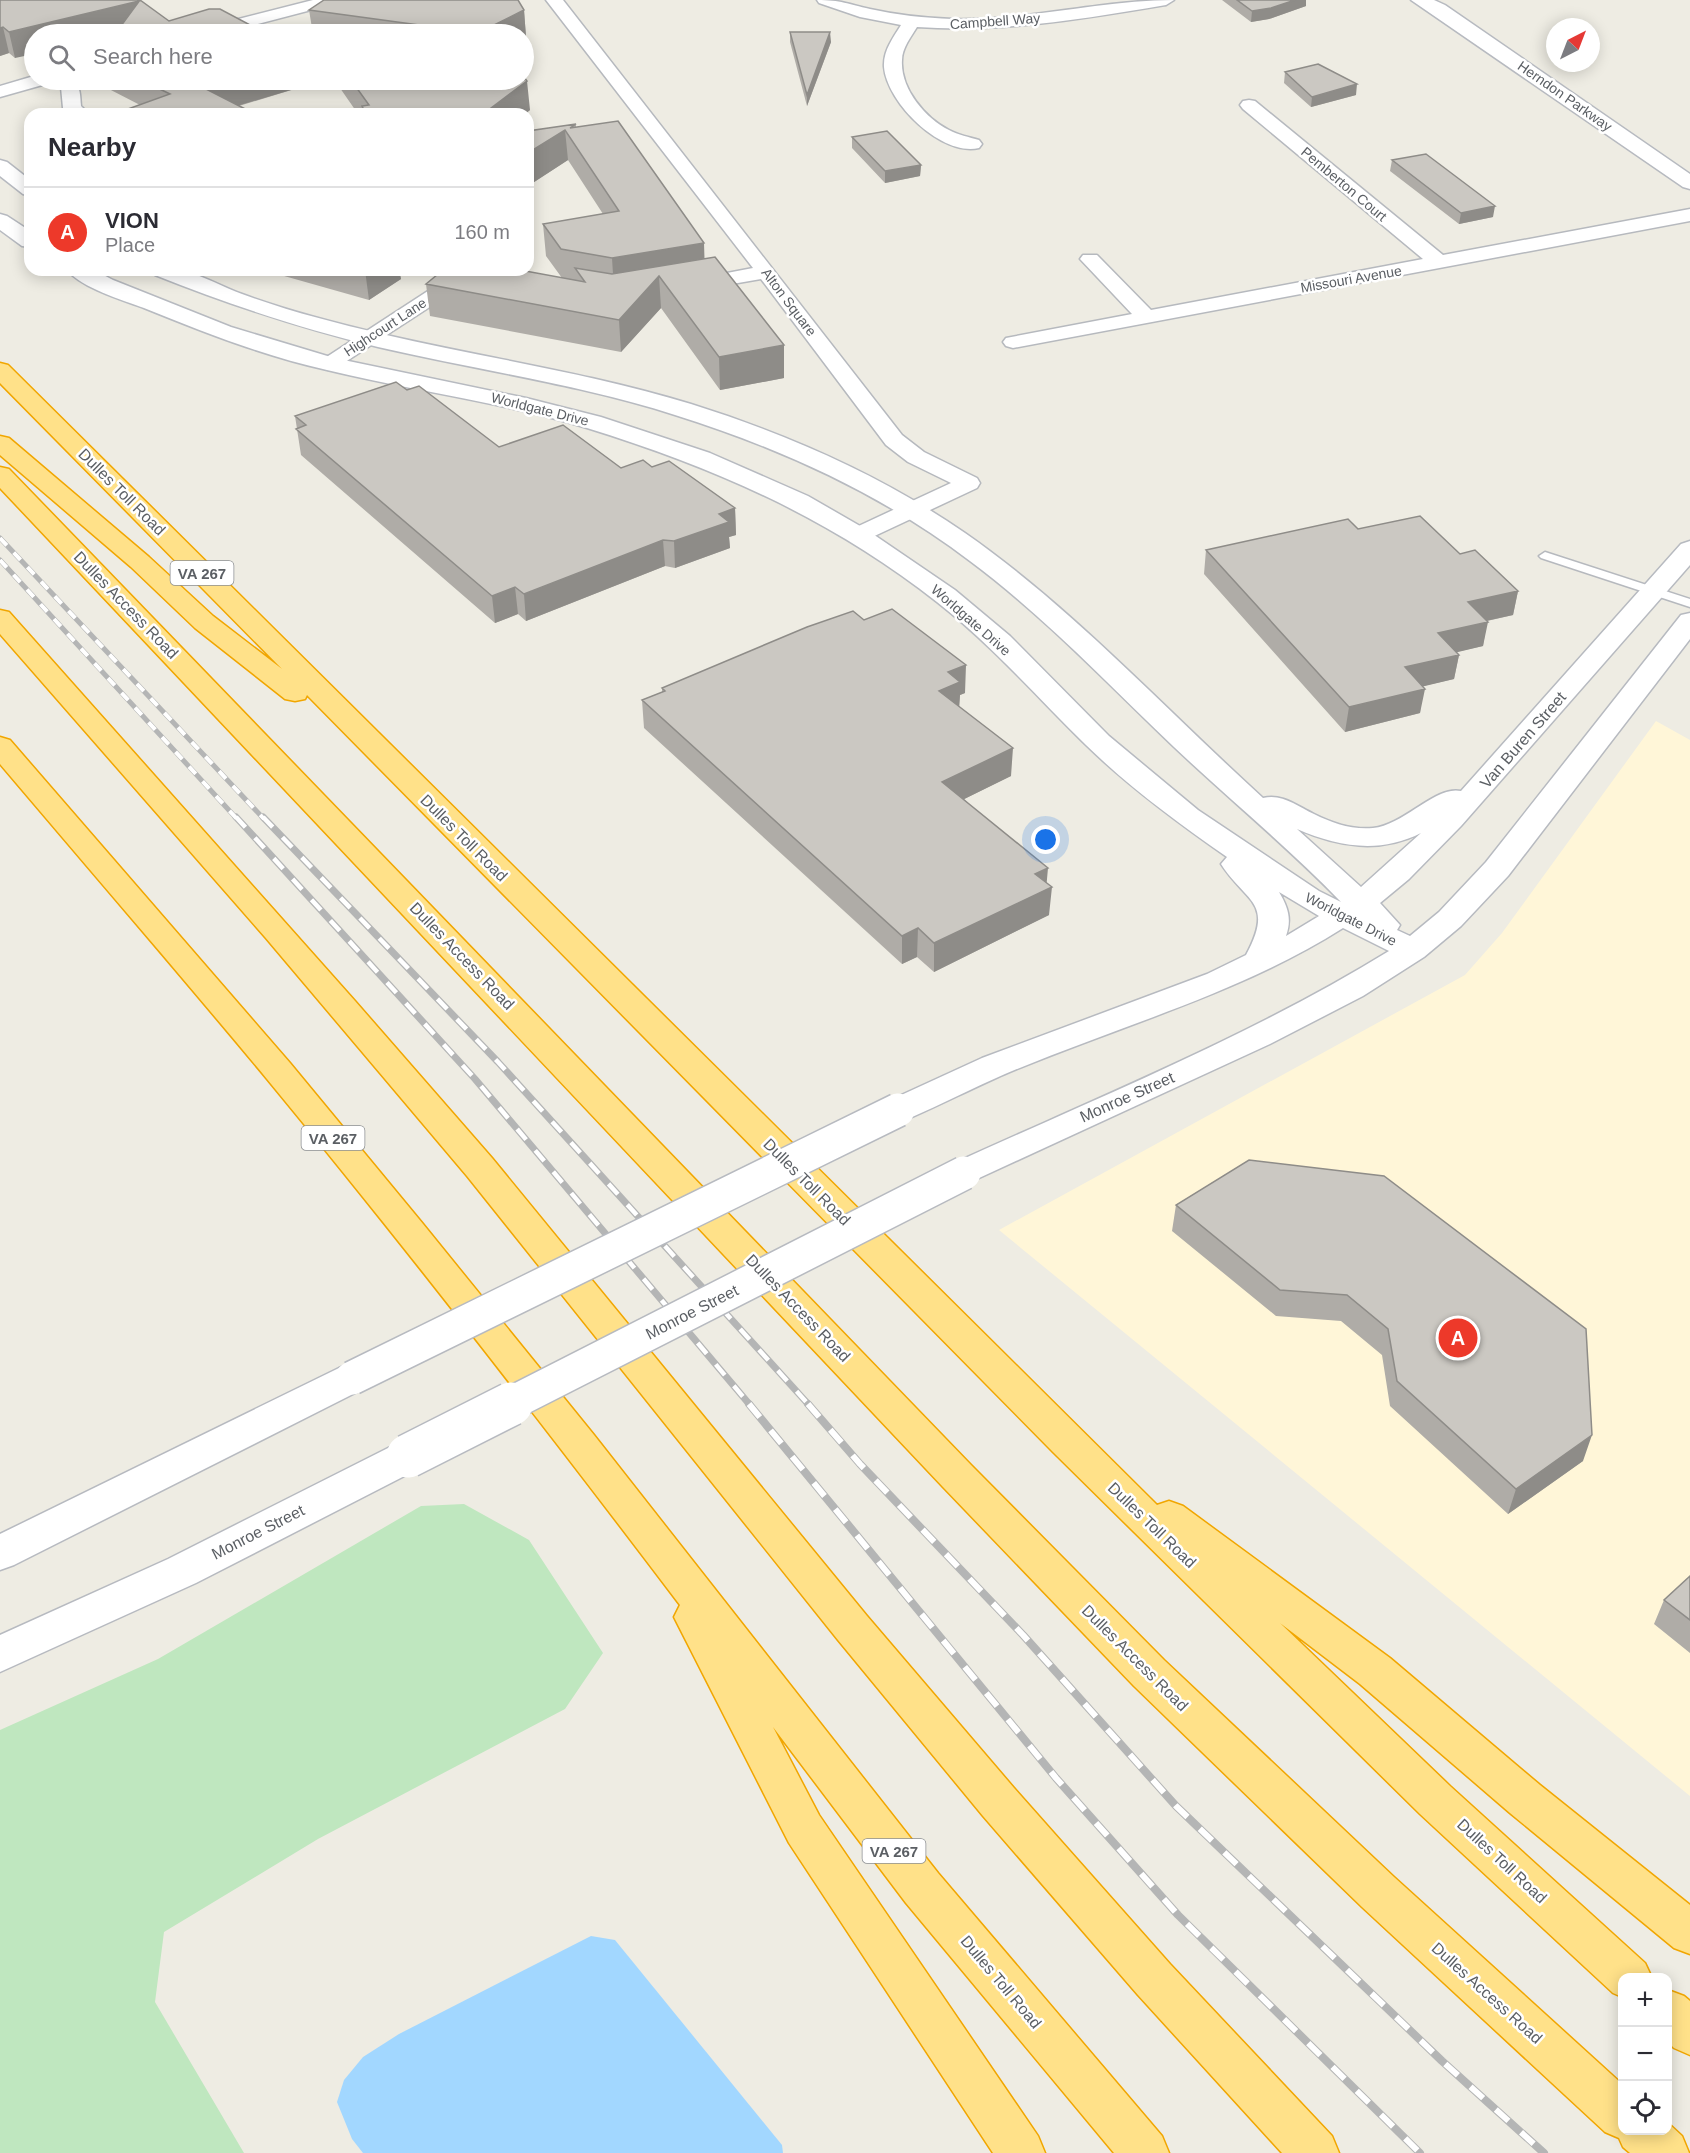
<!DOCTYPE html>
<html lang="en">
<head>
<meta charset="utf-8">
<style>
  body { margin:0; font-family:Helvetica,sans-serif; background:#f2f2f3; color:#2b2b33 }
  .controls { position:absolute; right:18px; bottom:18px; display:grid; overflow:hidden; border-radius:12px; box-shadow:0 3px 15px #0003 }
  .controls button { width:54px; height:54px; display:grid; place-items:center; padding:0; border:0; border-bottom:2px solid #e1e1e2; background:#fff; color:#2b2b33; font:30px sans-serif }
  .compass { position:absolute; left:1546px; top:18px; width:54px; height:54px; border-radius:50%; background:#fff; box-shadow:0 3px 15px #0003; rotate:42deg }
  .you { position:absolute; left:1046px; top:840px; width:21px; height:21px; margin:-15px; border:4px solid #fff; border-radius:50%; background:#1a73e8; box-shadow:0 0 0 9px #1a73e833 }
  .badge { display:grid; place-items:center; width:39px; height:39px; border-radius:50%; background:#ed392a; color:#fff; font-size:20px; font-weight:700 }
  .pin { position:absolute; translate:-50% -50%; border:3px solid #fff; box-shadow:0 2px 6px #0006 }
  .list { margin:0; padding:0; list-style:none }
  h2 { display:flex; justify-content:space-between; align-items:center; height:78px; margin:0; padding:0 24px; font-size:26px }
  h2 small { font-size:20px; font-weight:400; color:#7c7c81 }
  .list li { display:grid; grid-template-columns:39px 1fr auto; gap:18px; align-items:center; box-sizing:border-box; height:90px; padding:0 24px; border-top:2px solid #e1e1e2 }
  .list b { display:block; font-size:22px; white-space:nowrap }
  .list p { margin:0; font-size:20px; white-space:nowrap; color:#7c7c81 }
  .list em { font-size:20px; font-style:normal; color:#7c7c81 }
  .icon { flex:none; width:33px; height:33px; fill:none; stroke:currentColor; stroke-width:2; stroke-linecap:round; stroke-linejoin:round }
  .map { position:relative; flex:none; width:1690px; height:2153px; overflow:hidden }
  .search { position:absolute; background:#fff; box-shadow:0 3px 15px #0003; left:24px; top:24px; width:510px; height:66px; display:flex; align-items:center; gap:15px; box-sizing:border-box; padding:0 21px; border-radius:33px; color:#7c7c81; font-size:22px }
  .panel { position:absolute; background:#fff; box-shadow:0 3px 15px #0003; left:24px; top:108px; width:510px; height:168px; border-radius:18px }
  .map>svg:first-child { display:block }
  .commercial { fill:#fff6d8 }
  .green { fill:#bfe7bf }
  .water { fill:#a2d7ff }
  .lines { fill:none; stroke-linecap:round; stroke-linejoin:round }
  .lane-casing { stroke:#b6b9be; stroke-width:3 }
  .street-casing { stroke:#b6b9be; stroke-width:3 }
  .secondary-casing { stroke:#b7bac0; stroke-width:3 }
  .highway-casing { stroke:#f1a600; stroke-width:3 }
  .lane { fill:#fff; fill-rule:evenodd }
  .street { fill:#fff; fill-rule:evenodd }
  .secondary { fill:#fff; fill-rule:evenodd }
  .highway { fill:#ffe189; fill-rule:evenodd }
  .rail-far2-casing { stroke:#b4b5b5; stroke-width:5 }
  .rail-far1-casing { stroke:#b4b5b5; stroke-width:7 }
  .rail-casing { stroke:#b4b5b5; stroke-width:8 }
  .rail-far2 { stroke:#fff; stroke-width:4; stroke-dasharray:10; stroke-linecap:butt }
  .rail-far1 { stroke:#fff; stroke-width:4.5; stroke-dasharray:14; stroke-linecap:butt }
  .rail { stroke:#fff; stroke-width:6; stroke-dasharray:17; stroke-linecap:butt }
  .secondary-bridge-far1-casing { stroke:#b7bac0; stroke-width:36; stroke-linecap:butt }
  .secondary-bridge-casing { stroke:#b7bac0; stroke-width:46; stroke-linecap:butt }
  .secondary-bridge-far1 { stroke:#fff; stroke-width:33 }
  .secondary-bridge { stroke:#fff; stroke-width:43 }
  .wall { fill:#afaca7 }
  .shaded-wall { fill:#8e8c88 }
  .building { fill:#cbc8c2; stroke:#8e8c88; stroke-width:1.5 }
  .labels { text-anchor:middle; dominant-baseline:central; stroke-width:5; stroke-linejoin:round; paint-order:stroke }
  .far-street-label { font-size:14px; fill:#5b5f64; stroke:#fff }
  .shield { fill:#fff; stroke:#8c8f92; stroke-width:1.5 }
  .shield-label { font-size:15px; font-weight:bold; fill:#5b5f64 }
  .street-label { font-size:16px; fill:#5b5f64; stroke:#fff }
</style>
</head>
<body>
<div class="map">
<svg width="1690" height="2153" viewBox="0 0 1690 2153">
  <rect width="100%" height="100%" fill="#eeece3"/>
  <path class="commercial" d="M1656,721L1690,740V1796L999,1230L1465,975L1502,933Z"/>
  <path class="green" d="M464,1504L529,1540L603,1653L565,1709L318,1839L164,1932L155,2002L244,2153H0V1730L158,1659L421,1506Z"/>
  <path class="water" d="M591,1936L615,1940L782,2145L783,2153H363L352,2139L337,2102L344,2080L363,2057L399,2034Z"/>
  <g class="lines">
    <g class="lane-casing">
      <path id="lane" d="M1545,552L1690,599V607L1541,558L1539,556Z"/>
    </g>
    <g class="street-casing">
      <path id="street" d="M313,0H340L338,3L219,34H193L195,30Z
        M546,0H563L902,435L924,452L977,478L980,483L977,488L866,540L858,542L850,540L846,535L850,530L951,483L908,462L886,445L761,279L692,291L685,289L682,285L685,281L753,268Z
        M817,0C841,0 848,4 870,9C897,15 925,18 952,19C1027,21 1100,0 1174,0L1166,5C1083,19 1001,33 917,27C911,37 902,48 902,60C900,88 925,118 949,130C958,135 969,137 979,140L982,144L979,148C942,157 887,103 884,67C883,51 893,38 901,25L860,17L819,3Z
        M34,76V80H49L46,84L0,97V86Z
        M56,80H73C81,87 80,96 81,106L89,114H69L66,112L63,108L61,87Z
        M1249,100L1255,101L1443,255L1690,209V221L1013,348L1006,346L1003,342L1006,338L1132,314L1080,259L1083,255H1097L1151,310L1423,259L1243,109L1240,105L1243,101Z
        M461,272L468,274L471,278L468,282L336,368L329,370L322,368L319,364L322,360L454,274Z"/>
    </g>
    <g class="secondary-casing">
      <path id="secondary" d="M1411,0H1434L1445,5L1690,174V189L1683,187Z
        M0,160L7,162L30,180V196L23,194L0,176Z
        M0,214L7,216L30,231V247L22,246L0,230Z
        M67,270H94L113,280L231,327L334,358L526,398L601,417L710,453L808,496L867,530L955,590L1010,636L1109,736L1198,810L1319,891L1341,902C1289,848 1229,799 1174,747C1108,684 1044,616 970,561C882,494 780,448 675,415C578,384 477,370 378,347C300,328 230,305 155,275L152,270C162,270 174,268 184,271C204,276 223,287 242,294C288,311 335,323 382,334C485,358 590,373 691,404C787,434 881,475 965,533C1074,609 1165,709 1263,798C1282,793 1297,806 1314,814C1332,823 1352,830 1373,828C1404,825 1436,785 1461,791L1681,544L1690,541V565L1461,826L1409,879L1380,903L1400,925L1397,930L1410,936L1439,912L1486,862L1681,615L1690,613V639L1508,876L1461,926L1424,957L1363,996L1270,1044L964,1185L952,1182L947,1173L952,1164C1099,1097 1251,1036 1389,951L1343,928C1239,994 1119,1026 1005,1074C973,1088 942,1104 910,1118L898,1122L886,1118L881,1110L886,1102L982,1058L1207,974L1246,955C1275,901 1246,903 1221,864L1227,857C1178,823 1129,787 1086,745C1037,697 992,645 937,602C830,518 716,468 587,428C502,402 413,391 327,370C264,356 203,332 144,308C122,300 82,288 67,270ZM1297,829C1338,847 1380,854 1421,833L1361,887ZM1279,892L1319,916L1286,936C1292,919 1288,907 1279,892Z
        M352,1363L365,1368L371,1378L365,1388L14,1565L0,1570V1534L339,1368Z
        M408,1441L422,1445L427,1456L422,1467L196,1583L0,1672V1635L168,1559L394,1445Z"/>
    </g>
    <g class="highway-casing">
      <path id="highway" d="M0,363L8,365L1157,1505L1169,1501L1183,1506L1390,1658L1540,1785L1690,1905V1954L1674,1948L1510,1813L1360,1684L1280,1623L1450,1786L1645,1963L1652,1978H1622V1997L1613,1993L1420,1814L1053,1452L307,695L305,699L295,701L285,699L195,628L131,567L0,455V436L9,438L149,557L213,616L282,669L0,383Z
        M0,467L9,469L971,1465L1164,1660L1394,1877L1622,2084V2130H1668V2123L1682,2136L1689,2153H1630L1623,2147L1619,2138L1605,2132L1362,1907L1134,1686L943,1487L0,488Z
        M0,610L9,612L355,1001L492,1158L867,1616L1014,1788L1170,1964L1332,2136L1339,2153H1282L1138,1995L983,1816L838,1640L467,1176L265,937L0,634Z
        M0,737L10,740L290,1063L423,1224L594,1435L938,1873L1162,2136L1169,2153H1114L906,1903L773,1727L819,1815L1038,2136L1045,2153H993L789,1843L674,1617L680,1605C545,1427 409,1251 267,1079C179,973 89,869 0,764Z
        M1668,1990L1684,1996L1690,2001V2055L1674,2048L1668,2042Z"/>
    </g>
    <use href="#lane" class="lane"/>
    <use href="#street" class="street"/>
    <use href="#secondary" class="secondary"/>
    <use href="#highway" class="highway"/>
    <g class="rail-far2-casing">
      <path id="rail-far2" d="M0,538L264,819
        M0,560L237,819"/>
    </g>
    <g class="rail-far1-casing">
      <path id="rail-far1" d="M236,817L475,1079L750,1405
        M263,817L498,1062L809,1405"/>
    </g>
    <g class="rail-casing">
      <path id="rail" d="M749,1404L1056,1778L1178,1915L1420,2153
        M808,1404L860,1464L1023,1635L1176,1806L1442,2061L1544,2153"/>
    </g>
    <use href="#rail-far2" class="rail-far2"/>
    <use href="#rail-far1" class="rail-far1"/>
    <use href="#rail" class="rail"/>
    <g class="secondary-bridge-far1-casing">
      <path id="secondary-bridge-far1" d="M352,1378L898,1110
        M508,1405L964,1173"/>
    </g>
    <g class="secondary-bridge-casing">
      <path id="secondary-bridge" d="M408,1456L511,1404"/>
    </g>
    <use href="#secondary-bridge-far1" class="secondary-bridge-far1"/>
    <use href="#secondary-bridge" class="secondary-bridge"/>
  </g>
  <path class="wall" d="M0,0L169,21L220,9L113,34H34L15,58L9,53L0,56Z
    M1222,0H1306V6L1269,19L1251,22Z
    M309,10H524L526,37L524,38V34H313Z
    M790,32L831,42L807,106L790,42Z
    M1285,72L1356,95L1311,107L1284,83Z
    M105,80H310L311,84L239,106L140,105L107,88Z
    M339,80H351L530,110L525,114H358L340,88Z
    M576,124V127L704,259L784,345V378L720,390L661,308L621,352L430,316L426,284L562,278L546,256L543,224L603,214L568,160L528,186V131Z
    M852,137L921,165L920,176L885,183L852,148Z
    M1392,160L1493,217L1459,224L1390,171Z
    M263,270H399L401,279L369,300Z
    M407,390L499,447L621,468L652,467L735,508L736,535L729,537L730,548L675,568L665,566L526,621L518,614L495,623L301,455L295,416Z
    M1358,529L1518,591L1513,615L1487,621L1483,646L1456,652L1459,655L1454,679L1423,686L1420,713L1345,732L1204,574L1206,550Z
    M864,620L965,693L960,695L959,707L1011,776L964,799L1047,883L1049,915L934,972L917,957L902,964L644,728L642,700L662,692V688Z
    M1249,1160L1583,1461L1508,1514L1390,1406L1382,1355L1341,1321L1276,1316L1172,1231L1176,1205Z
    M1690,1576V1653L1654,1624L1664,1600Z"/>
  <path class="shaded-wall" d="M1295,0H1306V6L1269,19L1251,22L1252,11Z
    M139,1L144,27L113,34H34V54L15,58L9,32Z
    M524,10L526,37L524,38V34H478V33Z
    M3,27L9,53L0,56V28Z
    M830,32L831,42L807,106V95Z
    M222,80H310L311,84L210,114L200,86Z
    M527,81L530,110L525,114H483Z
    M1357,84L1356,95L1311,107L1312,97Z
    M565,130L568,160L528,186V153Z
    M921,165L920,176L885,183V171Z
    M1495,206L1493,217L1459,224L1461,213Z
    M704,243L705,274L659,276L661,308L621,352L619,320L614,290L612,258Z
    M365,270H399L401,279L369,300Z
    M784,345V378L720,390L719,357Z
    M735,508L736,535L729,537L730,548L675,568L674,541L719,514Z
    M663,540L665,566L526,621L524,594Z
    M515,587L518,614L495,623L492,596Z
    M1518,591L1513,615L1463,626L1468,602Z
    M1488,622L1483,646L1433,658L1438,633Z
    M1459,655L1454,679L1400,692L1405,667Z
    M966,665L965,693L960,695L959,709L939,691L948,672Z
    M1425,689L1420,713L1345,732L1349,707Z
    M1013,748L1011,776L942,810V782Z
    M1048,868L1046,890L1052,887L1049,915L934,972V943L1035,874Z
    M918,928L917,957L902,964V936Z
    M1592,1435L1583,1461L1508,1514L1516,1489Z"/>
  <path class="building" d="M0,0H137L139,1L9,32L3,27L0,28Z
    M140,0L169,21L209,9H220L267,34H115Z
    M324,0H518L524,10L478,33L309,10Z
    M1237,0H1295L1271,8L1252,11Z
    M790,32H830L807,95Z
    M1318,64L1357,84L1312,97L1285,72Z
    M524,77L527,81L483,114H366L362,106L369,105L351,80H524Z
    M141,80H222L200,86L255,114H114L170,94Z
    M618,121L704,243L612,258L561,249L543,224L619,211L565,130L528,153V131L576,124L570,128Z
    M887,131L921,165L885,171L852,137Z
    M1426,154L1495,206L1461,213L1392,160Z
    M715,257L784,345L719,357L659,276L619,320L426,284L443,270H520L585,282L575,268L612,274Z
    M396,382L407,390L419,386L499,447L563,425L621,468L643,460L652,467L669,461L735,508L719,514L729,522L674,541L663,540L524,594L515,587L492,596L296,429L306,425L295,416Z
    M1420,516L1460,554L1475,550L1518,591L1468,602L1488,622L1438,633L1459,655L1405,667L1425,689L1349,707L1206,550L1348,519L1358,529Z
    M892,609L966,665L948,672L960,682L939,691L1013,748L942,782L1048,868L1035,874L1052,887L934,943L918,928L902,936L642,700L665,691L662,688L807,627L853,611L864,620Z
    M1249,1160L1384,1176L1586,1329L1592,1435L1516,1489L1397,1381L1388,1329L1347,1295L1280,1290L1176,1205Z
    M1690,1576V1620L1664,1600Z"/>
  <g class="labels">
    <g class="far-street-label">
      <text transform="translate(995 21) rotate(-4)">Campbell Way</text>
      <text transform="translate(1565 96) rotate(35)">Herndon Parkway</text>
      <text transform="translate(1344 184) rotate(40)">Pemberton Court</text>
      <text transform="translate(1351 279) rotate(-10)">Missouri Avenue</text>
      <text transform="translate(789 302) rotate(53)">Alton Square</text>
      <text transform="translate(385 327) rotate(-33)">Highcourt Lane</text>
      <text transform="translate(540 409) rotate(14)">Worldgate Drive</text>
      <text transform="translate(971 620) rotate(41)">Worldgate Drive</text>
      <text transform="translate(1351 919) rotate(27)">Worldgate Drive</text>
    </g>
    <g class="shield">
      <rect x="170.5" y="561" width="63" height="24" rx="4.5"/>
      <rect x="301.5" y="1126" width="63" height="24" rx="4.5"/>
      <rect x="862.5" y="1839" width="63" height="24" rx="4.5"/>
    </g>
    <g class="shield-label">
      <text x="202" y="573">VA 267</text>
      <text x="333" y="1138">VA 267</text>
      <text x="894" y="1851">VA 267</text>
    </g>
    <g class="street-label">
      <text transform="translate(122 492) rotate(45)">Dulles Toll Road</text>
      <text transform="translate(126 605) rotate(46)">Dulles Access Road</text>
      <text transform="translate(1523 740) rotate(-49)">Van Buren Street</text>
      <text transform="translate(464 838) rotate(45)">Dulles Toll Road</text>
      <text transform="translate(462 956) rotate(46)">Dulles Access Road</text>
      <text transform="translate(1127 1097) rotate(-24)">Monroe Street</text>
      <text transform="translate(807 1182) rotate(45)">Dulles Toll Road</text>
      <text transform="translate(798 1308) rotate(46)">Dulles Access Road</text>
      <text transform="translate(692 1312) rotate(-27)">Monroe Street</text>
      <text transform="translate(1152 1525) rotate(44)">Dulles Toll Road</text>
      <text transform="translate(258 1532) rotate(-27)">Monroe Street</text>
      <text transform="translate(1135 1658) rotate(45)">Dulles Access Road</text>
      <text transform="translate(1502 1861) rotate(43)">Dulles Toll Road</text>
      <text transform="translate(1001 1982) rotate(50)">Dulles Toll Road</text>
      <text transform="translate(1487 1993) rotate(42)">Dulles Access Road</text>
    </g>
  </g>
</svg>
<div class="controls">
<button>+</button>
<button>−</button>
<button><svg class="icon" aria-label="locate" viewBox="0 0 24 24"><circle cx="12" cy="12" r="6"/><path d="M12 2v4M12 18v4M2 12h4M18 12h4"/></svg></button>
</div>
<svg class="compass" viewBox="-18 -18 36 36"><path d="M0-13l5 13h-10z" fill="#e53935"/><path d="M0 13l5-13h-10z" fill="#7c7c81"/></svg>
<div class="you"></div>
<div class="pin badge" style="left:1458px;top:1338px">A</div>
<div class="search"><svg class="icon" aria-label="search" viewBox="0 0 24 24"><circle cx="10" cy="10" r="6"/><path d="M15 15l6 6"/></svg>Search here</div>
<section class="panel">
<h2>Nearby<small></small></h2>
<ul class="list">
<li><span class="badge">A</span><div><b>VION</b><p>Place</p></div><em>160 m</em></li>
</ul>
</section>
</div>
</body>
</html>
